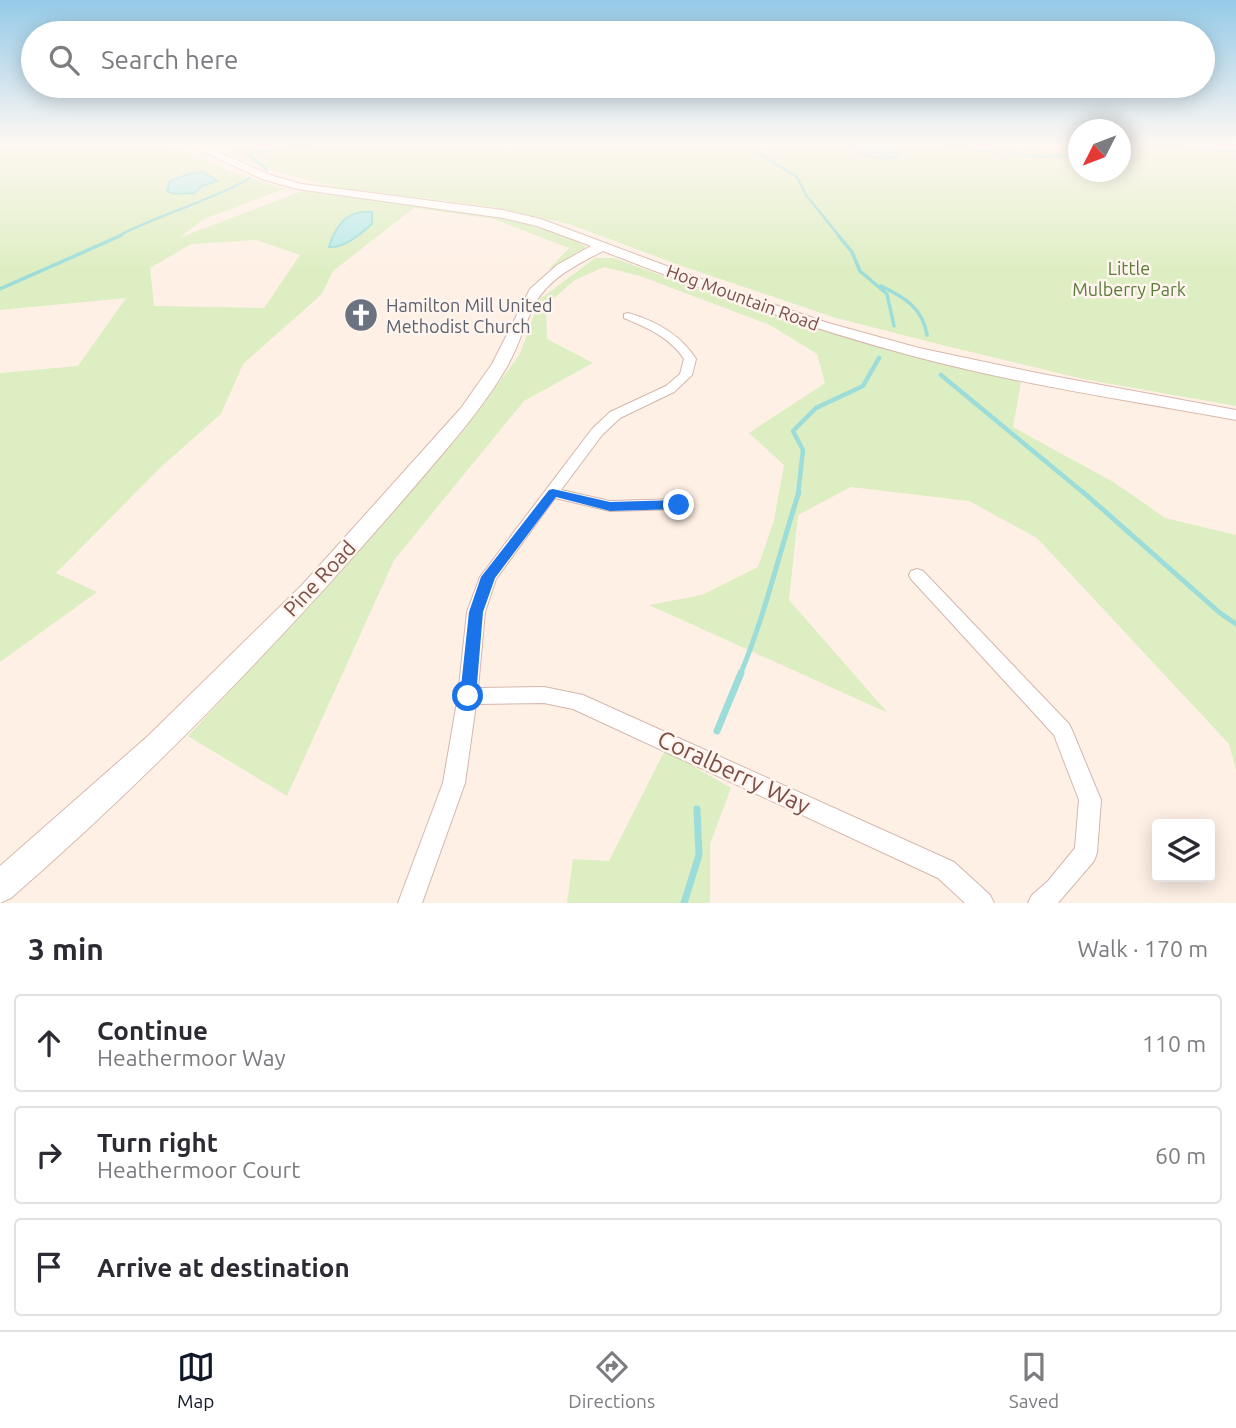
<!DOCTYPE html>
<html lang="en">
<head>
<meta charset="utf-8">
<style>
  body { margin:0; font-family:Ubuntu,sans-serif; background:#f2f2f3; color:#2b2b33 }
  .controls { position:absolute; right:21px; bottom:21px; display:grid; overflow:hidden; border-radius:7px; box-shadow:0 4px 18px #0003 }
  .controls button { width:63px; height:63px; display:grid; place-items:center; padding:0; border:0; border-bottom:2px solid #e1e1e2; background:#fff; color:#2b2b33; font:35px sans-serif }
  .compass { position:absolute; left:1068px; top:119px; width:63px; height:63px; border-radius:50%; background:#fff; box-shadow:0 4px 18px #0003; rotate:228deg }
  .stop { position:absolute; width:21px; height:21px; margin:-16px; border:5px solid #1a73e8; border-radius:50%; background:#fff }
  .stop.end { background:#1a73e8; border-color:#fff; box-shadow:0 2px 7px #0008 }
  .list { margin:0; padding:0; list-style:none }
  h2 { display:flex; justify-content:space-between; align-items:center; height:91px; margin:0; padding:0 28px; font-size:30px }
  h2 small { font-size:23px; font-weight:400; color:#7c7c81 }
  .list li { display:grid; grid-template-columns:46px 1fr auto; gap:21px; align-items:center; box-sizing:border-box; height:98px; margin:0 14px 14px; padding:0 14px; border:2px solid #e1e1e2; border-radius:7px }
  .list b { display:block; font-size:26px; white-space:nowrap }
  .list p { margin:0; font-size:23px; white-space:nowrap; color:#7c7c81 }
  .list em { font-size:23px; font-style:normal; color:#7c7c81 }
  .icon { flex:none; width:38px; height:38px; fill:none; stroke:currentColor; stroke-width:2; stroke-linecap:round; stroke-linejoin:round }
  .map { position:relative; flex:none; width:1236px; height:903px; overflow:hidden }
  .search { position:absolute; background:#fff; box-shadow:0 4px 18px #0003; left:21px; right:21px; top:21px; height:77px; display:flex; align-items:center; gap:18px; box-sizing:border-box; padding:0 24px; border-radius:38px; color:#7c7c81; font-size:26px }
  .sheet { height:427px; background:#fff }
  nav { display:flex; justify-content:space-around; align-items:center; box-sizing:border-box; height:98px; border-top:2px solid #e1e1e2; background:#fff; font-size:19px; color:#7c7c81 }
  nav a { display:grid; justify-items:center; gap:4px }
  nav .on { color:#111827 }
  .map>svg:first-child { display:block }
  .green { fill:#ddeec2; fill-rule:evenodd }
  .water { fill:#b7eae8; stroke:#9cddda; stroke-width:2 }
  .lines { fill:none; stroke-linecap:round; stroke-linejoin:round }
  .stream-far4 { stroke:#9cddda; stroke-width:2.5 }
  .stream-far3 { stroke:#9cddda; stroke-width:3.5 }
  .stream-far2 { stroke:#9cddda; stroke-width:4.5 }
  .stream-far1 { stroke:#9cddda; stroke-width:5 }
  .stream { stroke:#9cddda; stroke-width:7 }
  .street-casing { stroke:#d4b6ac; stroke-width:2 }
  .secondary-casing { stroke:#dab7ac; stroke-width:2 }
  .street { fill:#fff; fill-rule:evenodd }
  .secondary { fill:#fff; fill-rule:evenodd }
  .route { fill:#1a73e8 }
  .labels { text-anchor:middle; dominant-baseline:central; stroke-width:5; stroke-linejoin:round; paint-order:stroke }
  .far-park-label { font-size:18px; fill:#5b7b3b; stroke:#fff5ee }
  .far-street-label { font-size:18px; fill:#7b4f47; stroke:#fff5ee }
  .far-worship-label { font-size:18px; fill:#5b616d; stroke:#fff5ee; text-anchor:start }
  .street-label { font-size:21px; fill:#7b4f47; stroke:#fff5ee }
  .near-street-label { font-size:24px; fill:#7b4f47; stroke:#fff5ee }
</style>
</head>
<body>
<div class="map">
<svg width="1236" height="903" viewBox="0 0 1236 903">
  <rect width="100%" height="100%" fill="#fef0e5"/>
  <path class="green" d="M0,145H173L234,173L284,189L204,219L179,238L302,191L502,217L570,237L586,247L580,253L548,270L569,248L494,219L414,208L333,271L322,294L243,364L221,414L163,465L56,573L97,592L0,662V373L78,366L126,298L0,310ZM195,172L205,173L216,181L202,186L195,193H169L170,181ZM372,212V224L358,236L335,227L347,216ZM256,240L300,255L264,308L154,306L150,268L191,244Z
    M216,145H1078V172H1120L1121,145H1236V406L1083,379L946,346L836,318L682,266L569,224L487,206L340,188L288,175L247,161Z
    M595,258H614L736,303L848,338L1021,382L1013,427L1115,483L1165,518L1236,535V770L1229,744L1037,538L969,501L851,487L798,515L789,600L888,713L649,605L702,595L758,567L774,520L784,465L749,433L825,383L817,354L770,325L640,276L604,267L575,280L546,305L547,339L593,363L524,401L394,560L287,796L188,736L335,578L460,435L520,354L539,300Z
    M665,750L731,788L710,844V903H567L573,859L609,861Z"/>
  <path class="water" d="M848,145H898L900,155C884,163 861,156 848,145Z
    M203,172L217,181L202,186L195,193L174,194L167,191L170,181L191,173Z
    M372,212V224C360,234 345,248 329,247C336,225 346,210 372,212Z"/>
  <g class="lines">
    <path class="stream-far4" d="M946,145L996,152
      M1144,145L1236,151
      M749,147L797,177L806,195L839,236
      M257,152L306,145
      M1006,152L1040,157L1071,155L1078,147
      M250,155L267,170
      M118,236C161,214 208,202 250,178"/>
    <path class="stream-far3" d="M838,235L852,252L860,271L887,294L894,326
      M881,286C904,297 923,308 927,335
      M0,289L122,235"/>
    <path class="stream-far2" d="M941,375L1085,494
      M798,494L803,450L793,431L816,408L863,386L879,358"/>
    <path class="stream-far1" d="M1083,492L1220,613L1236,624
      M740,675C765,616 779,553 799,492"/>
    <path class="stream" d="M717,731L741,673
      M684,903L699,855L697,809"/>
    <g class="street-casing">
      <path id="street" d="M628,313C656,321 680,334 696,359L692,375L674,392L620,418L602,435L561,490L610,501L679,499L687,504L679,509L610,511L555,498L496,579L485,612L478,688L544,687L583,695L954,862L990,895L994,903H965L938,878L573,709L544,703L476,704L465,783L422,903H398L443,783L458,696L467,612L480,577L592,429L610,412L666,386L680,374L684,359C670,337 647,328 624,318V314Z
        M917,569L923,571L1069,724L1072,730L1101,800L1097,853L1094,861L1058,903H1028L1032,895L1048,881L1075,848L1079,800L1054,735L911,579L909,575L911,571Z"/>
    </g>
    <g class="secondary-casing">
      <path id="secondary" d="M189,145H203L270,175L302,184L503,210L541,219L720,286L828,323L919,348L1042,374L1236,410V420C1127,400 1016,384 909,355C804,327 703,290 603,251C578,264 551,277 536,302C525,322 519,345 508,365C489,398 464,429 439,458C306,615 166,763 11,898L0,903V866L149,735L302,585L461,408L492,364L530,289L557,265L591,246L537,226L503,218L297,189L262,179Z"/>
    </g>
    <use href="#street" class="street"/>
    <use href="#secondary" class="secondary"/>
  </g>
  <linearGradient id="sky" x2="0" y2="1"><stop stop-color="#94cae8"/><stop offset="0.53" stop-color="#fff8f3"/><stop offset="1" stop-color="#fff8f3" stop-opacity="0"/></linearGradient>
  <rect width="1236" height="272" fill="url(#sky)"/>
  <path class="route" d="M553,489L610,502L679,500L685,505L679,509L610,511L556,497L495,578L483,612L476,696L474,701H463L460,696L469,612L481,577L549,490Z"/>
  <defs>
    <g id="church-disc" transform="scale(1.75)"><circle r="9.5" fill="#6b7280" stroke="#fff5ee"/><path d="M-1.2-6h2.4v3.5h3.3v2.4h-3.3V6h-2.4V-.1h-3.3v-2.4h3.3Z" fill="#fff"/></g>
  </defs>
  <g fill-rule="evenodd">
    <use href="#church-disc" x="361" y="315"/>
  </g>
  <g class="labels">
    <g class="far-park-label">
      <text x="1129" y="268">Little<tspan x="1129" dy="21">Mulberry Park</tspan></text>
    </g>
    <g class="far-street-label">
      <text transform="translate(743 297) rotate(20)">Hog Mountain Road</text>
    </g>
    <g class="far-worship-label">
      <text x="386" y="305">Hamilton Mill United<tspan x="386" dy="21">Methodist Church</tspan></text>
    </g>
    <g class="street-label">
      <text transform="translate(319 578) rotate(-47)">Pine Road</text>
    </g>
    <g class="near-street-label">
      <text transform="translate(734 772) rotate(25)">Coralberry Way</text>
    </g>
  </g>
</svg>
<div class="controls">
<button><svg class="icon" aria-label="layers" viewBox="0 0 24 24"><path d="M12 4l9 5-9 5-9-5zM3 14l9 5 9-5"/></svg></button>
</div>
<svg class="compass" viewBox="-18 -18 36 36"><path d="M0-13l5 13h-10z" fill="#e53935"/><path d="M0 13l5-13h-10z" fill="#7c7c81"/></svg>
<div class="stop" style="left:468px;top:696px"></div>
<div class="stop end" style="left:679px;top:505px"></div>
<div class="search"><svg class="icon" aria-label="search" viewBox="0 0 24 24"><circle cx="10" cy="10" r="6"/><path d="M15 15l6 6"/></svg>Search here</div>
</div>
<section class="sheet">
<h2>3 min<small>Walk · 170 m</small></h2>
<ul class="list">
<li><svg class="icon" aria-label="ahead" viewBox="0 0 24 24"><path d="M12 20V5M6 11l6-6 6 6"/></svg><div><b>Continue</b><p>Heathermoor Way</p></div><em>110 m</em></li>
<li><svg class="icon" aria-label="right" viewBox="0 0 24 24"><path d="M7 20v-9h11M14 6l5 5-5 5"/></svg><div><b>Turn right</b><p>Heathermoor Court</p></div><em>60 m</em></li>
<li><svg class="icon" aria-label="arrive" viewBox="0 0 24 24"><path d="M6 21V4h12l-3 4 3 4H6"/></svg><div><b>Arrive at destination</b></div></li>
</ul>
</section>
<nav>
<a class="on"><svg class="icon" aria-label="map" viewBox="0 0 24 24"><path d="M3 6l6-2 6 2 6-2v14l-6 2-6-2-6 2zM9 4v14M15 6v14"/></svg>Map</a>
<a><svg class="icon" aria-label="directions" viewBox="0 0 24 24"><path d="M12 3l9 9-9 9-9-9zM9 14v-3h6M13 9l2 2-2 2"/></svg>Directions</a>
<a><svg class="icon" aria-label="saved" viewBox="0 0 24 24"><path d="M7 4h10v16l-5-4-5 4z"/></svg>Saved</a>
</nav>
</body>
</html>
